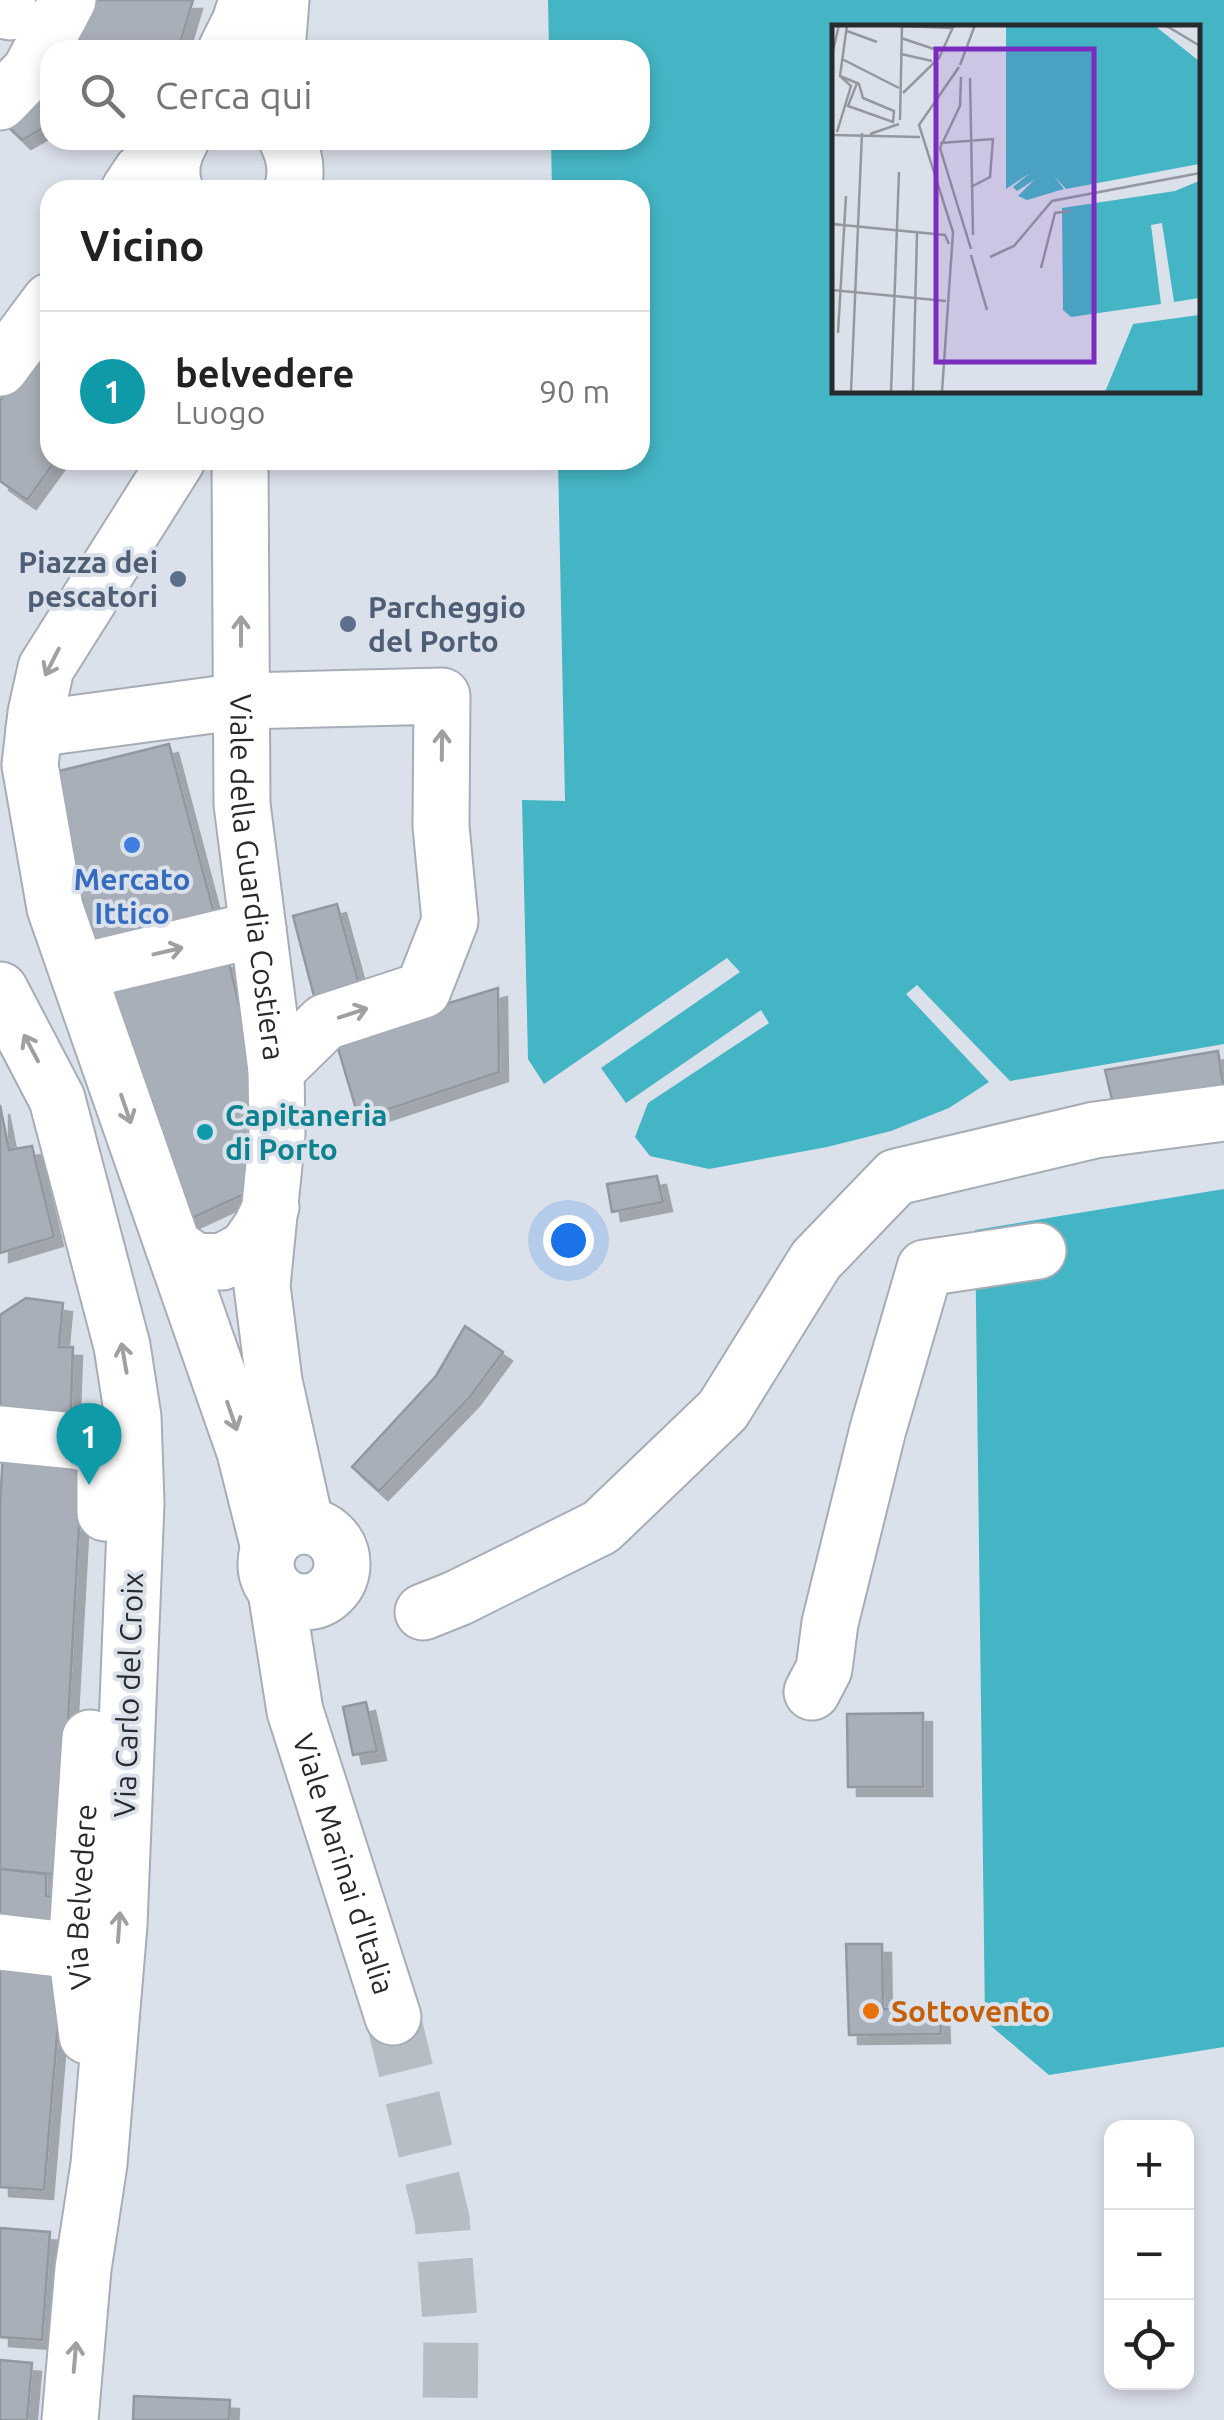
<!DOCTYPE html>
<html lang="it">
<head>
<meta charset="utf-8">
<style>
  body { margin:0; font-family:Ubuntu,sans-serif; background:#f6f6f6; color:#222 }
  .controls { position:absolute; right:30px; bottom:30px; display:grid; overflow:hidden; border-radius:20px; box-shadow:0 5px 15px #0003 }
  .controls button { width:90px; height:90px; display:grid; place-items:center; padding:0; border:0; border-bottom:2px solid #e0e0e0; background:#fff; color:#222; font:50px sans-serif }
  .you { position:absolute; left:568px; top:1240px; width:35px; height:35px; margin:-25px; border:8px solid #fff; border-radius:50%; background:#1a73e8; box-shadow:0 0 0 15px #1a73e833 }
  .badge { display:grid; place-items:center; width:65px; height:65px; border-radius:50%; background:#bc4396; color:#fff; font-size:32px; font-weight:700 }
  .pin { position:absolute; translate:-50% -82px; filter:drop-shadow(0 2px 5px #0008) }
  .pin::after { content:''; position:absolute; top:52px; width:35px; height:30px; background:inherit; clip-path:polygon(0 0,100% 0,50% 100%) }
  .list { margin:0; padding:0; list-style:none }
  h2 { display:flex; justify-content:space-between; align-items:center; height:130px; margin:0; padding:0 40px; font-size:42px }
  h2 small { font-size:32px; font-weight:400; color:#767676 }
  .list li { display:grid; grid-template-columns:65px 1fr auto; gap:30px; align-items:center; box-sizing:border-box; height:160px; padding:0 40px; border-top:2px solid #e0e0e0 }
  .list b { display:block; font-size:38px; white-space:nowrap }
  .list p { margin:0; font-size:32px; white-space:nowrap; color:#767676 }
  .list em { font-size:32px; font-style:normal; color:#767676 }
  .icon { flex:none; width:55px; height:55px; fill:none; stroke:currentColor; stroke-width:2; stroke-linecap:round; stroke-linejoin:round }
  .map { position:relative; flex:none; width:1224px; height:2420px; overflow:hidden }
  .search { position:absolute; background:#fff; box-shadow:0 5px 15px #0003; left:40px; top:40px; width:610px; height:110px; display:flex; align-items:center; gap:25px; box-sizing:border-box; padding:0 35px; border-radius:30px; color:#767676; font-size:38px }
  .panel { position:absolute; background:#fff; box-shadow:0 5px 15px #0003; left:40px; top:180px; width:610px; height:290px; border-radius:30px }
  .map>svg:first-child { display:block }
  .water { fill:#44b5c4; fill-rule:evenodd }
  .building { fill:#a9afb8; stroke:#9298a0; stroke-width:2.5; filter:url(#shadow) }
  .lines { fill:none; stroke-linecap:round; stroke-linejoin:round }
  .major-tunnel { stroke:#b7bdc5; stroke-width:55; stroke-dasharray:55 28; stroke-linecap:butt }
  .minor-casing { stroke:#a7adb6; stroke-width:59 }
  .major-casing { stroke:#a7adb6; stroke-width:59 }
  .minor { stroke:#fff; stroke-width:55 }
  .major { stroke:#fff; stroke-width:55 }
  .oneway { stroke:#9ea0a1 }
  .service-dot { fill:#5c6f8a; stroke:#dbe1eb; stroke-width:4 }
  .shop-dot { fill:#3f7fe0; stroke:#dbe1eb; stroke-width:4 }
  .culture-dot { fill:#0f9aa8; stroke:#dbe1eb; stroke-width:4 }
  .food-dot { fill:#e8710a; stroke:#dbe1eb; stroke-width:4 }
  .labels { text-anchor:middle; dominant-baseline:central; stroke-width:8; stroke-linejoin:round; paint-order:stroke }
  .service-label { font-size:30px; font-weight:bold; fill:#4e5e75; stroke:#dbe1eb; text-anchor:end }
  .street-label { font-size:30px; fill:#282b2e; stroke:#dbe1eb }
  .shop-label { font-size:30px; font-weight:bold; fill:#366cbe; stroke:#dbe1eb }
  .culture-label { font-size:30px; font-weight:bold; fill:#0d838f; stroke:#dbe1eb; text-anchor:start }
  .food-label { font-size:30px; font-weight:bold; fill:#c56008; stroke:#dbe1eb; text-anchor:start }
  .inset-road { fill:none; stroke:#93989f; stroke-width:2.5 }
  .view { fill:#7b2cbf; fill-opacity:0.15; stroke:#7b2cbf; stroke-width:5 }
  .inset-edge { fill:none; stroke:#282b2e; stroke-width:5 }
</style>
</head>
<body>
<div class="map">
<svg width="1224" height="2420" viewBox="0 0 1224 2420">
  <defs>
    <filter id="shadow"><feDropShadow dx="9" dy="9" stdDeviation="0" flood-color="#0004"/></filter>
  </defs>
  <rect width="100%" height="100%" fill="#dbe1eb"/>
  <path class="water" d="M548,0H1224V1044L1010,1081L917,985L906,994L989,1082L949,1108L891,1131L827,1147L709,1169L650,1156L635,1137L648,1103L769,1023L761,1010L626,1103L601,1068L740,972L727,958L544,1084L528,1059L522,800L565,801L558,460H640V190H552L551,140H640V50H549ZM834,28H1196V390H834Z
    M1224,1189V2047L1049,2075L985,2021L975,1230Z"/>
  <path class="building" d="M78,0H193L178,50H53Z
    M50,57V124L22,140L0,119Z
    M50,331V460H56L27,500L0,481V401Z
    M169,744L215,917L94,946L51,773Z
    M337,904L360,988L315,1000L293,916Z
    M228,958L255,1075L253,1190L188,1220L102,990Z
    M498,988L499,1072L359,1119L335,1038Z
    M1218,1051L1224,1090L1114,1108L1105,1070Z
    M0,1105L9,1150L32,1146L54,1237L0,1253Z
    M657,1176L663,1202L612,1212L607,1184Z
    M26,1298L63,1303L59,1347H73L70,1431L0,1425V1315Z
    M465,1326L503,1352L470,1397L379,1491L352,1467L436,1376Z
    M3,1452L83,1457L66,1758L53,1874L0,1869V1507Z
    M366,1702L377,1751L353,1755L343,1707Z
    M923,1713V1787H848L847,1714Z
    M0,1869L46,1874V1896L64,1898L61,1934L0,1928Z
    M846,1944H882L883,2009H940L941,2034L849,2035Z
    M0,1958L63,1964L44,2190L0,2187Z
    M0,2228L50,2232L42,2340L0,2337Z
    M0,2360L32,2363L27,2420H0Z
    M134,2396L230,2400L229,2420H133Z"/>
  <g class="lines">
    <path class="major-tunnel" d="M393,2017L442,2219L451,2333L450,2420"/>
    <g class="minor-casing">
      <g id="minor">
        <path d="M0,9L10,12"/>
        <path d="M226,50L240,22L247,0"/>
        <path d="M277,50L281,0"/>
        <path d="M0,102L30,71L68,0"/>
        <path d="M129,190L141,172L178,144"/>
        <path d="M0,368L50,301"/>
        <path d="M34,729L242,701L442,696L441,826L450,921L423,990L325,1022L276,1070"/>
        <path d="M78,972L258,929"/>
        <path d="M0,990L57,1099L122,1346L133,1417L136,1503L119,1925L99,2164L83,2269L70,2420"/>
        <path d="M173,1246L195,1261L222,1262L246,1249L260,1229L271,1207"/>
        <path d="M0,1434L74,1441L105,1448V1513"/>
        <path d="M423,1612L458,1598L601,1527L723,1410L816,1260L896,1177L1095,1130L1224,1113"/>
        <path d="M812,1692L824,1669L830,1623L878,1429L925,1268L1038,1251"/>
        <path d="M0,1942L76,1951"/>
        <path id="s1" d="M87,2036L76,1951L90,1738"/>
      </g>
    </g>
    <g class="major-casing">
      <g id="major">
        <path d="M287,140C295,156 298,172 292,190"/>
        <path d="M175,190C169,173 172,155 181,140"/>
        <path d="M177,460L46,668L36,713L30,765L55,908L245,1452L269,1548"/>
        <path id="s2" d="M240,460L242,804L276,1070L277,1134L262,1286L274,1381L306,1526"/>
        <circle cx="304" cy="1564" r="38"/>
        <path id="s3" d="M276,1591L295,1711L393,2017"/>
      </g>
    </g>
    <use href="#minor" class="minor"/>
    <use href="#major" class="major"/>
  </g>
  <defs><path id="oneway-shaft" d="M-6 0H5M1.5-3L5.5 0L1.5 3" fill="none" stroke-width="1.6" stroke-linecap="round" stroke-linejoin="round" transform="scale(2.5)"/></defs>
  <g class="oneway">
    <use href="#oneway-shaft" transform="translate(241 631) rotate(-90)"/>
    <use href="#oneway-shaft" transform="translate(52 662) rotate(117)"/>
    <use href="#oneway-shaft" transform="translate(442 745) rotate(-89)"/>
    <use href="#oneway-shaft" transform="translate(168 951) rotate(-13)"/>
    <use href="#oneway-shaft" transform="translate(353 1013) rotate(-18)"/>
    <use href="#oneway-shaft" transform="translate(31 1048) rotate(-118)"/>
    <use href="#oneway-shaft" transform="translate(126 1109) rotate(71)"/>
    <use href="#oneway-shaft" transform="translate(124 1358) rotate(-100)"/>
    <use href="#oneway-shaft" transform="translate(232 1416) rotate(71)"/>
    <use href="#oneway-shaft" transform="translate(119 1927) rotate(-86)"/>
    <use href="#oneway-shaft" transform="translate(75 2357) rotate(-85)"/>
  </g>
  <g class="service-dot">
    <circle cx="178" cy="579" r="10"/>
    <circle cx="348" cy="624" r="10"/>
  </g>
  <circle class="shop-dot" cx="132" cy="845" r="10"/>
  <circle class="culture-dot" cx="205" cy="1132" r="10"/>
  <circle class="food-dot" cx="871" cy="2011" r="10"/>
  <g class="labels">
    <g class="service-label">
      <text x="158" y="562">Piazza dei<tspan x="158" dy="34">pescatori</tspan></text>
      <text x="368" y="607" text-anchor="start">Parcheggio<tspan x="368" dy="34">del Porto</tspan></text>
    </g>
    <g class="street-label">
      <text stroke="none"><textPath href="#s2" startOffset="418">Viale della Guardia Costiera</textPath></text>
      <text transform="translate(128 1695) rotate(-88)">Via Carlo del Croix</text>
      <text stroke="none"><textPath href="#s3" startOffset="282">Viale Marinai d'Italia</textPath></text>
      <text stroke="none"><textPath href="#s1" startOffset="140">Via Belvedere</textPath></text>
    </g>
    <g class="shop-label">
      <text x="132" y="879">Mercato<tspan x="132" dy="34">Ittico</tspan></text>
    </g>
    <g class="culture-label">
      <text x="225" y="1115">Capitaneria<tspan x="225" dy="34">di Porto</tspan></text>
    </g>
    <g class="food-label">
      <text x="891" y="2011">Sottovento</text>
    </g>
  </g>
  <g transform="translate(832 25)">
    <rect width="368" height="368" fill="#dbe1eb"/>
    <path d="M174,0H322L367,36V139L234,164L222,151L232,164L195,175L186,171L202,155L185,166L181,162L198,148L174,164ZM367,156V273L342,277L330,198L319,200L329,279L239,292L231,285L230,183L343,166ZM367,290V367H273L301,299Z" fill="#44b5c4"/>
    <path class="inset-road" d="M333,0L368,21M69,1L121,3M15,6L45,17M69,13L105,25M69,29L100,36M0,30L7,0M10,34L67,63M128,40L143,0M8,51L25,58L27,59L31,73L62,86L61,97L16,81L25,58M129,52L128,81L108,123L139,224M138,53L141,210M71,68L107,33L122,0M68,95L70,0M5,107L19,61L8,51L15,0M38,109L67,99M0,110L88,112M108,118L161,114L158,152L139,162M0,199L113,210L117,219M139,230L155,285M158,232L182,221L220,176L368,148M209,243L223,188L238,186M0,265L114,276M6,308L14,171M19,367L30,108M59,367L67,147M81,367L85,208M110,367L121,207L87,100L127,42"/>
    <path class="view" d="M104,24H262V337H104Z"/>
    <rect width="368" height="368" class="inset-edge"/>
  </g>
</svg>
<div class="controls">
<button>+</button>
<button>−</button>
<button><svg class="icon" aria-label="locate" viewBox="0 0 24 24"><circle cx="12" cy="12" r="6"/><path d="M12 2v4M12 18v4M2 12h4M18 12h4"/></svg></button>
</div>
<div class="you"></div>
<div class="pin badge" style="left:89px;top:1485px;background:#0f9aa8">1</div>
<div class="search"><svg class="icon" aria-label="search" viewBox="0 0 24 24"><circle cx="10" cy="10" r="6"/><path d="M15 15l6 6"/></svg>Cerca qui</div>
<section class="panel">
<h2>Vicino<small></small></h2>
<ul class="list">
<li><span class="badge" style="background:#0f9aa8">1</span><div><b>belvedere</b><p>Luogo</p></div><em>90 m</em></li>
</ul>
</section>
</div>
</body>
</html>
